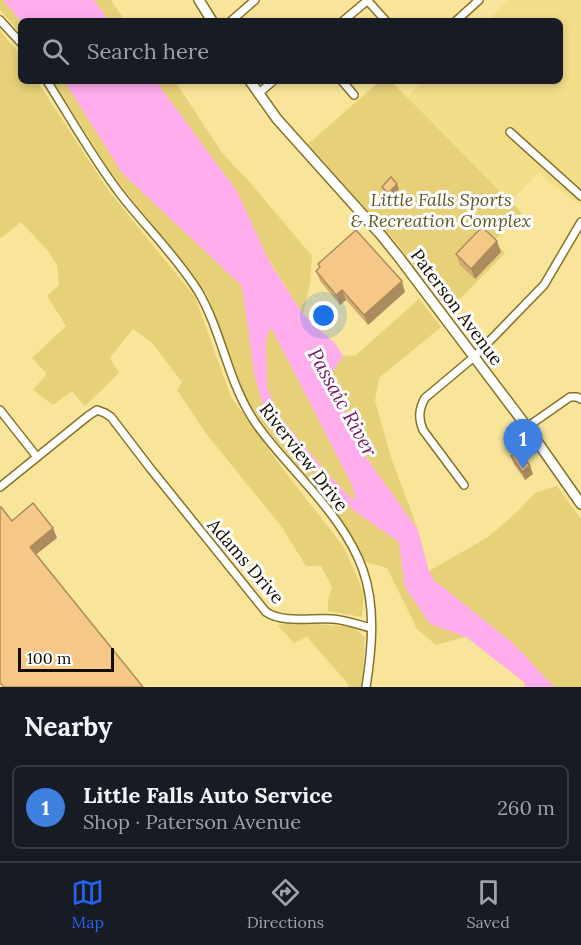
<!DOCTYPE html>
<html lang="en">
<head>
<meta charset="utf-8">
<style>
  body { margin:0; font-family:Lora,serif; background:#242831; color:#f1f3f6 }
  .scale { position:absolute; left:18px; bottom:15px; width:96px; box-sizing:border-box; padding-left:6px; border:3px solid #130d00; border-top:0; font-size:16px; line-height:21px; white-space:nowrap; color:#130d00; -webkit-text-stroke:4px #fff; paint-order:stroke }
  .you { position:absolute; left:324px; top:316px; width:21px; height:21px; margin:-15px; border:4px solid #fff; border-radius:50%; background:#1a73e8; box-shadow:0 0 0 9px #1a73e833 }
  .badge { display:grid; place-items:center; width:39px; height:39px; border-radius:50%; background:#2563eb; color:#fff; font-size:20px; font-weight:700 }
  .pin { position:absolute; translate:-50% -50px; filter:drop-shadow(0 2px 3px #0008) }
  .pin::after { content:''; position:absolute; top:32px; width:21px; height:18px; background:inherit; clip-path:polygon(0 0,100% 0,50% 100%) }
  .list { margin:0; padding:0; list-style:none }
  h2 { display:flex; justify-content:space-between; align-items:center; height:78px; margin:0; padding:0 24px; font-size:26px }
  h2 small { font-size:20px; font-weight:400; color:#9ea1a6 }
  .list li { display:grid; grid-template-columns:39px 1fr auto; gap:18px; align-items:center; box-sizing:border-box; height:84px; margin:0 12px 12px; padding:0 12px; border:2px solid #363941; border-radius:9px }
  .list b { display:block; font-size:22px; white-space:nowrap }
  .list p { margin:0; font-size:20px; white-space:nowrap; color:#9ea1a6 }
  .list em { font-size:20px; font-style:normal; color:#9ea1a6 }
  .icon { flex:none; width:33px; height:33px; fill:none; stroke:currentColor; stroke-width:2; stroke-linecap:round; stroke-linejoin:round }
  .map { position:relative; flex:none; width:581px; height:687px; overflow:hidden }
  .search { position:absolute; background:#171b24; box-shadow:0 3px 9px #0003; left:18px; right:18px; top:18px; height:66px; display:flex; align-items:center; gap:15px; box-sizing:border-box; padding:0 21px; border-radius:9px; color:#9ea1a6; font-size:22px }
  .sheet { height:174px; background:#171b24 }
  nav { display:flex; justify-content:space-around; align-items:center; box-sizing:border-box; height:84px; border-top:2px solid #363941; background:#171b24; font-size:16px; color:#9ea1a6 }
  nav a { display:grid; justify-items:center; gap:3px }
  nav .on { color:#2563eb }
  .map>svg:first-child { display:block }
  .built { fill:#f2dd89 }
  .green { fill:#e6d078 }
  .water { fill:#ffacec; fill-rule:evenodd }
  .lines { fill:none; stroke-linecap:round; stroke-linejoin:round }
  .minor-casing { stroke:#857327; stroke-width:10 }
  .major-casing { stroke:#857327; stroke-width:12 }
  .minor { stroke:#fff; stroke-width:7 }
  .major { stroke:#fff; stroke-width:9 }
  .wall { fill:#d3ac74 }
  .shaded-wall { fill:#ac8c5e }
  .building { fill:#f5c887; stroke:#ac8c5e; stroke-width:1.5 }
  .labels { text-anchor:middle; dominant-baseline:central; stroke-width:6; stroke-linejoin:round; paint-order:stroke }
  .park-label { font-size:18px; font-style:italic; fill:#635620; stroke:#fff }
  .street-label { font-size:18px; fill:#130d00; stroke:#fff }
  .water-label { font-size:20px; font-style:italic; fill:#761c67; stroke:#fff }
</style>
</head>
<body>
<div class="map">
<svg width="581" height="687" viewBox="0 0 581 687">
  <rect width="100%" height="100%" fill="#f9e59a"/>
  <path class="built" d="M509,0H581V206L538,173L511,201L407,97L424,81H560V21H487Z"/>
  <path class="green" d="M0,0H3L21,21V34L0,10Z
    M94,0H111L125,21H109Z
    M0,31L21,55V81H37L108,190L195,297L231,397L282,468L344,547L364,593L362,617L328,611V600L332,587L321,566H306L281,526L208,436L177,390L182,382L152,343L133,329L110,358L119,373L85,406L72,391L53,405L33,390L47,374L32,358L66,326L47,296L59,285L57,265L48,251L21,222L1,238L0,236Z
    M53,81H64L123,174L242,286L254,373L264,410L353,510L399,542L405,587L430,624L466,637L436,645L417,629L387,568L366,562L339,516L263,425L245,399L207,294L159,235L111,173Z
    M156,81H175L223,154L248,180L312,256L310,284L303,314Z
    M380,81H391L522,213L494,241L505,253L448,311L400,247L308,144Z
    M419,299L441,327L379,378L375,401L391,457L418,530L356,443L332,373L343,356L356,355Z
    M268,329H272L352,485L356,498L353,500L328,474L280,417L267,387L266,341Z
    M557,486L581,519V687H554L515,645L434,580L429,571L488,537L516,513L535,493Z
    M300,623L352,627L365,637L362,687H348L349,685L307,637L294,643L277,625Z"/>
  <path class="water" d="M3,0H94L109,21H21Z
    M64,81H156L238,193L270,263L303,314L318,329L334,342L343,356L332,373L356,443L418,530L429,571L434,580L515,645L554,687H525L524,682L466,637L430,624L405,587L399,542L353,510L264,410L254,373L242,286L123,174ZM269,329H272L352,485L355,497L353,500L328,474L280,417L267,387L266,341Z"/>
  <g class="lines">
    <g class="minor-casing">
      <path id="minor" d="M367,0L386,21
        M0,20L21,43
        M231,21L255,0
        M343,21L368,0
        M456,21L479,0
        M47,81C71,119 94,160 121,195C146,227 176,256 198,291C221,330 227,377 251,416C265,439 285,459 303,480C326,506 351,536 363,570C376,607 372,649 366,687
        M342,81L354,95
        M258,94L273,81
        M510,132L581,196
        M0,410L37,457
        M527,427L570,397H577L581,399
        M464,485L423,430C418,418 419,409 425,398L474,357L544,285L581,222
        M0,487L88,416L97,410L105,413L111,417L150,468L266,612C284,624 313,617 333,619C346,620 359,625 371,628"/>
    </g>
    <g class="major-casing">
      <path id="major" d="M199,0L212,21
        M250,81L277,119L381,235L398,256L527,427L581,504"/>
    </g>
    <use href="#minor" class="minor"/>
    <use href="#major" class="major"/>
  </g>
  <path class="wall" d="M397,184L399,189L390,198L384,192L382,187Z
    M501,252L475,279L460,265L456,254Z
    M318,264L405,292L368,325L346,300L340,305L320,281L316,271L319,268Z
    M511,456L533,474L525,480L514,464Z"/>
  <path class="shaded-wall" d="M397,184L399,189L390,198L388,193Z
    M497,241L501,252L475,279L471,269Z
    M402,281L405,292L368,325L364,315Z
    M342,290L346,300L340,305L336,295Z
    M530,466L533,474L525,480L522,472Z
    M53,528L57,538L33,557L30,547Z"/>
  <path class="building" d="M391,177L397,184L388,193L382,187Z
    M482,227L497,241L471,269L456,254Z
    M356,230L402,281L364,315L342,290L336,295L316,271L320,267L318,264Z
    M519,451L530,466L522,472L511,456Z
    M33,503L53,528L30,547L143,687H4L0,683V508L1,507L12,521Z"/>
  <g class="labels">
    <g class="park-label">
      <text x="441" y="199">Little Falls Sports<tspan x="441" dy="21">&amp; Recreation Complex</tspan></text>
    </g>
    <g class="street-label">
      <text transform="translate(457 307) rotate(53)">Paterson Avenue</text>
      <text transform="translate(304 457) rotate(52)">Riverview Drive</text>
      <text transform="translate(246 561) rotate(49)">Adams Drive</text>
    </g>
    <g class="water-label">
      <text transform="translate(343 402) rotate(61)">Passaic River</text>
    </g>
  </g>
</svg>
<div class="scale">100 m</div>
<div class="you"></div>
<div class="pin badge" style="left:523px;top:469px;background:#3f7fe0">1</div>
<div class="search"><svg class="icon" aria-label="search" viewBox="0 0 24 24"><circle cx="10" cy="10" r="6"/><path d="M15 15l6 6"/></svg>Search here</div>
</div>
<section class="sheet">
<h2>Nearby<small></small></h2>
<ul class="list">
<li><span class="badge" style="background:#3f7fe0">1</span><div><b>Little Falls Auto Service</b><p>Shop · Paterson Avenue</p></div><em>260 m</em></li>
</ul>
</section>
<nav>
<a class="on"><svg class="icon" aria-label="map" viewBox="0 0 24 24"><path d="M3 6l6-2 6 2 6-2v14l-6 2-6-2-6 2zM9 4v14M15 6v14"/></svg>Map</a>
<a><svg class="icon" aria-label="directions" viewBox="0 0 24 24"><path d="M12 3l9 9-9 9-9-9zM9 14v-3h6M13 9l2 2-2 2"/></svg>Directions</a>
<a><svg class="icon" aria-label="saved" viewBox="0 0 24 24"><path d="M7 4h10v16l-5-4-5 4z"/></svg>Saved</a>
</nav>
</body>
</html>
